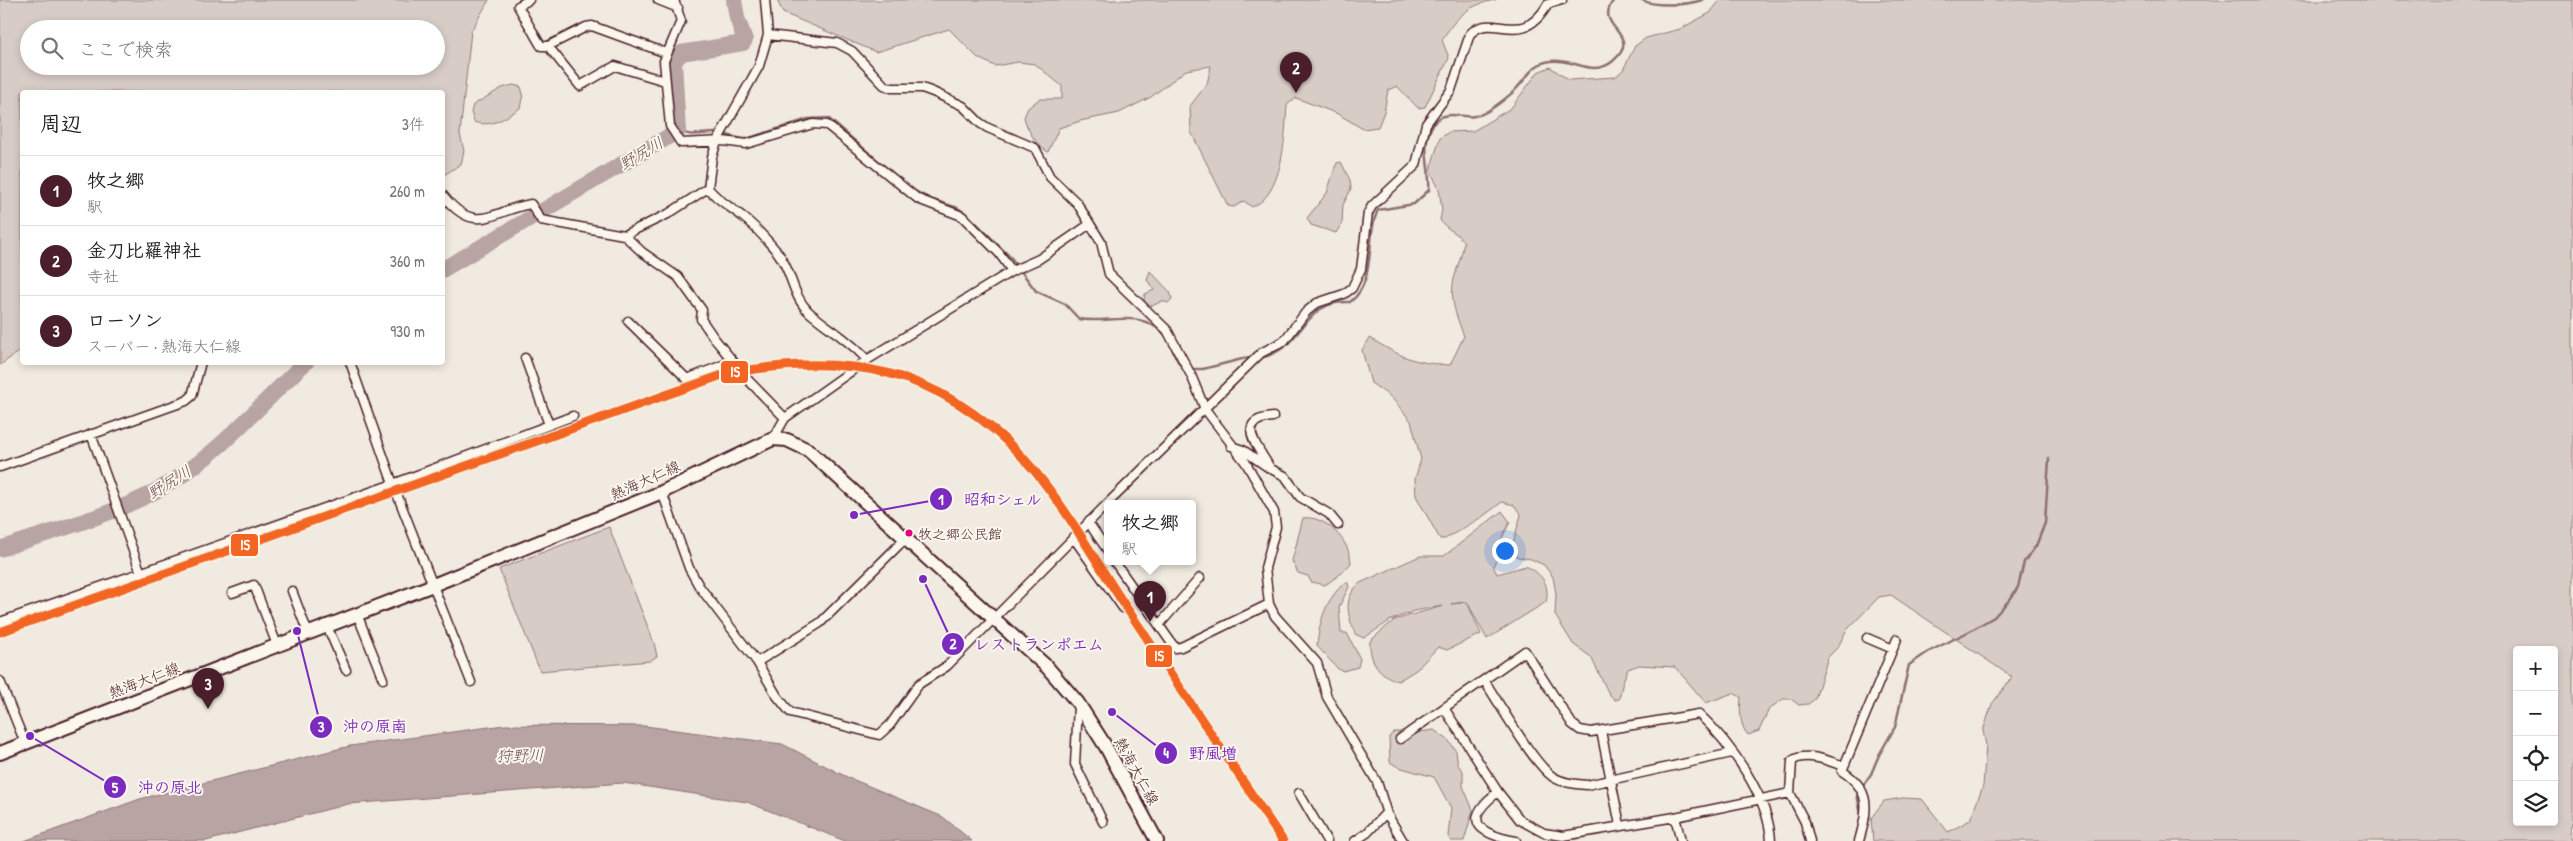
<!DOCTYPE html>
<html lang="ja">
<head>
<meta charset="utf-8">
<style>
  body { margin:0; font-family:"Patrick Hand","Klee One",sans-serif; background:#f2f2f2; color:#222 }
  .controls { position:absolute; right:15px; bottom:15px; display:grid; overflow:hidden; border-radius:5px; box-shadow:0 2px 8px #0003 }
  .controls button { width:45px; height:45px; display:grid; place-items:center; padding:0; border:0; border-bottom:1px solid #e0e0e0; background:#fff; color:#222; font:25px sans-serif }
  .you { position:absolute; left:1504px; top:550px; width:18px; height:18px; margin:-12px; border:4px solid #fff; border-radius:50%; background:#1a73e8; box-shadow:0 0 0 8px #1a73e833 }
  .badge { display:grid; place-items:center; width:32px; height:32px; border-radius:50%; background:#4a1f2b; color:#fff; font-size:16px; font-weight:700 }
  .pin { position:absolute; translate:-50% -41px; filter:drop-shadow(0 1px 2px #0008) }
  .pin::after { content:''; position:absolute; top:26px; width:18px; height:15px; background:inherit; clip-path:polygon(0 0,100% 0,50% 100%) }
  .popup { position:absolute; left:1104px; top:500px; width:92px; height:65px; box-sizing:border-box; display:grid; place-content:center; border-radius:5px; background:#fff; filter:drop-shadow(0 1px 4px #0005); font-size:16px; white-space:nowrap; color:#767676 }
  .popup b { font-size:19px; color:#222 }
  .popup::after { content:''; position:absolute; left:50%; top:100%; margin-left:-10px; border:10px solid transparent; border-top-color:#fff }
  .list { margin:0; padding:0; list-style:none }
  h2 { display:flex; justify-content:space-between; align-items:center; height:65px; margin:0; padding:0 20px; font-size:21px }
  h2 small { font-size:16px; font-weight:400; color:#767676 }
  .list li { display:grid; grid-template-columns:32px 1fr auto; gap:15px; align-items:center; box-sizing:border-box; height:70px; padding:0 20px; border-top:1px solid #e0e0e0 }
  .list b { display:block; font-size:19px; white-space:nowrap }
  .list p { margin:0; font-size:16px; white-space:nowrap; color:#767676 }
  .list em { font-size:16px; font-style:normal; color:#767676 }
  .icon { flex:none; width:28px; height:28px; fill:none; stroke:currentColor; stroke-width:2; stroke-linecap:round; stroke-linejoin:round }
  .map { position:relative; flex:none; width:2573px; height:841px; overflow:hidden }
  .search { position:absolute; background:#fff; box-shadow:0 2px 8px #0003; left:20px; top:20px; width:425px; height:55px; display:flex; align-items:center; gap:12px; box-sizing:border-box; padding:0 18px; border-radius:28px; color:#767676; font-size:19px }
  .panel { position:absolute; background:#fff; box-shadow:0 2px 8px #0003; left:20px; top:90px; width:425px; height:275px; border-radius:5px }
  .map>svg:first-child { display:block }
  .green { fill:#d8ccc6; stroke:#917678; fill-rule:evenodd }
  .water { fill:#b8a4a2; stroke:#8c6f72 }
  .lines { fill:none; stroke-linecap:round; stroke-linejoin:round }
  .stream { stroke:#8c6f72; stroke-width:2.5 }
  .river { stroke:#b8a4a2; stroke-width:16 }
  .minor-casing { stroke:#4a1f2b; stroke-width:11 }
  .primary-casing { stroke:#4a1f2b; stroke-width:16 }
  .minor { stroke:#fbf7ec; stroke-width:8 }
  .primary { stroke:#fbf7ec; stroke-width:12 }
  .rail-1-casing { stroke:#fbf7ec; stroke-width:12 }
  .rail-1 { stroke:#f26522; stroke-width:9 }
  .bus-dot { fill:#e5007d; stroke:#fbf7ec; stroke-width:2 }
  .labels { text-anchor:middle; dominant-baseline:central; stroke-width:4; stroke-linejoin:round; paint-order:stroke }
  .bus-label { font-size:14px; fill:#4a1f2b; stroke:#fbf7ec; text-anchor:start }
  .street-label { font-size:15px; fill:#4a1f2b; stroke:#fbf7ec }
  .water-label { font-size:16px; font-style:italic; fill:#704e55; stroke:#fbf7ec }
  .leader { fill:none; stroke:#7b2cbf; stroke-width:2 }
  .callout-dot { fill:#7b2cbf; stroke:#fbf7ec; stroke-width:2 }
  .mark-label { font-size:15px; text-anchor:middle; font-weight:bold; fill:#fff }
  .callout-label { font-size:16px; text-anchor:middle; font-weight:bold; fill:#7b2cbf; stroke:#fbf7ec; stroke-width:4; stroke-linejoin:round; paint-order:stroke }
  .line-badge { stroke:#fbf7ec; stroke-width:2 }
  .badge-label { font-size:14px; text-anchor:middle; font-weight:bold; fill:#fff }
</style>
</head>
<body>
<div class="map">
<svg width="2573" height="841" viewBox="0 0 2573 841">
  <rect width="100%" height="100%" fill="#f0eae0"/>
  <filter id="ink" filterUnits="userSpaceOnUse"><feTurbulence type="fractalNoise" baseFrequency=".02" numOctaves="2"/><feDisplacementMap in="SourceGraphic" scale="10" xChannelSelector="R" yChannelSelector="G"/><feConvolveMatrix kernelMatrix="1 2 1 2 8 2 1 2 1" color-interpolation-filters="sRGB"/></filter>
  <g filter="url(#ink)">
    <path class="green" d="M0,0H489L471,31L460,134L464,151L461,164L444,175L442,92H22V350L0,365ZM29,29H436V66H29Z
      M777,0H1496C1469,4 1456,17 1442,40L1449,58L1425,107L1418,108L1397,86L1388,90L1384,112L1378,127L1363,129L1338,114L1296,98L1287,105C1285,133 1284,195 1252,207L1244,201L1234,207L1228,206L1191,132L1190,106L1207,84L1211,66L1186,70L1151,97L1119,113L1080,121L1059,128L1048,152C1036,145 1027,130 1024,117L1028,108L1039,99H1062V86L1035,64L1018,62L995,66L978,58L949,29L876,52L783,13Z
      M1720,0H2573V821L2569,832L2573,841H1873L1871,818L1884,801L1903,798L1922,799L1948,832L1970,820L1983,786L1986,745L1983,731L1992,704L2012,677L1891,595L1879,597L1846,631L1838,647L1828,657L1815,699L1808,704L1799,705L1791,699H1783L1769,709L1759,731L1748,735C1739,725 1740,709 1741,697L1733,693L1706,703L1675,667L1639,665L1628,669L1623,681L1619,699L1615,700L1609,694L1591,657L1573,644L1555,615L1556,594L1553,577L1544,565L1531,559L1517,557L1512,546L1521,515L1514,505L1502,502L1482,517L1445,539H1440L1416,496L1415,479L1421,459L1411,421L1391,397L1371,383L1362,350L1370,338C1401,357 1413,363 1450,365L1464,336C1457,318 1449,299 1454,279C1457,267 1462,255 1464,242C1457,232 1447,230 1440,220L1442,210L1439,189L1430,170L1440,138L1449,132L1473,131L1511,108L1538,72L1550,67L1569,80L1615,77L1623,70L1635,46L1646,38L1680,29L1710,13ZM2517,650H2554V822H2517Z
      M513,85L521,87L523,94L520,108C505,118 492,128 474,122L471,112L473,105L502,88Z
      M1341,162L1350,180L1351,189L1343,205L1342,223L1336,233L1311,225L1307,218L1327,193L1335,167L1337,163Z
      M1150,271L1170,292L1172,299L1168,303L1162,301L1152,306L1146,305L1144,299L1145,294L1154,290L1147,280Z
      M1502,511L1510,522L1499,544L1498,557L1493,566L1497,574L1526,566C1542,574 1550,584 1546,602L1487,639L1467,602L1451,604L1467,602L1481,634L1447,650L1438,647L1416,670L1398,681C1379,675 1369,661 1370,641L1394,620L1443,606L1414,611L1391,620L1364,638L1355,634C1348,614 1342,599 1360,583L1420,556H1444Z
      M1303,518C1326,515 1350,541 1351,563C1344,572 1334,579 1325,585L1311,582L1308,576L1298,573L1292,561Z
      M609,527L654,643L657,656L650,661L540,671L499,569Z
      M1345,583H1348L1349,587L1339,607L1341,633H1347L1360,659L1358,667L1343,671L1338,669L1317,646C1319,622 1326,598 1345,583Z
      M1434,730L1448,740L1456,751L1458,765L1463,771V786L1473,810L1464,841H1451L1448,836L1451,808L1434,777L1398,767L1390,762L1389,737L1394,732H1403L1411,736L1421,732Z"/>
    <path class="water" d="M504,725L645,726L782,744L847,777L943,817L972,841H845L747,802L623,783L348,804L206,841H24L140,799L350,746Z"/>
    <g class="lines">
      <path class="stream" d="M1642,0C1654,7 1688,5 1702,0
        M678,131C692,138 703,132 718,133C728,134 736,139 746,139L808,119L828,118L905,184
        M911,189L933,200L958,208L971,218L1012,259L1036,291L1065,304L1079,319C1109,324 1141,308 1165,335C1173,345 1174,361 1184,369H1203L1254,356
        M1259,358C1305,350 1301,299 1350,302C1377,282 1365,237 1378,210L1414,204L1429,190C1431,167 1419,144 1434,123C1447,106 1469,123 1484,113C1492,109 1511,95 1517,88C1529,75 1533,63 1551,61C1574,58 1593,78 1613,61C1645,34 1591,27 1614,0
        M1857,834L1861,815L1857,794L1871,774L1879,755L1895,727L1909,665L1928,652L1970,631L1994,617L2011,598L2018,587L2024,562L2036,546L2045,523L2049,459"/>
      <path class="river" d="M442,270L678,131L674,62L681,53L743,43L745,40L737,18L734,0
        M0,549C57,529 121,514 173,481C223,450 262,402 306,362"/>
      <g class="minor-casing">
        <path id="minor" d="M529,0L518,6L541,46H548L586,27L592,26L666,53
          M658,0L678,8
          M674,0L681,21L664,61L670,126L681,143L723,141L746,144L813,124L827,125L918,199L962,216L999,253L1012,271
          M765,0L768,35L759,66L717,141L712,157L708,188C718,201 731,207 743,217C756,227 768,241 778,253C792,271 792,295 808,311C827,328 850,340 867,360
          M768,35L837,43L852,51L884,85L891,88H922L933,92L963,106L980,123L988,128L1035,148L1050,177L1077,203L1101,242L1109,274L1167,330L1191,375L1205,409L1246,463L1274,512L1276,527L1265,568L1269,604L1275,616L1317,663L1327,697L1377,782L1387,814L1403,841
          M548,46L580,86L615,66L665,81
          M442,194C476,238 492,210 531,204L541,220L624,235L642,252L678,277L702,310L701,319L714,338L749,381L785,418
          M624,235L668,214L708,188
          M628,321L687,379L733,361
          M525,358L549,425
          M350,362L393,484L471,682
          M91,434L141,573
          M773,439L785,418L867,360L1012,271L1039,259L1090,224
          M1231,446L1243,450L1269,468L1285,476L1300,497L1329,514L1338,525
          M0,467L186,401L192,396L201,362
          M1270,468C1260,449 1232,420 1273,417
          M662,492L689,568L699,586L757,662L777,696L790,712L879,735L890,725L919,684L947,666L1108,503
          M1108,503L1261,353L1284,341L1306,312L1317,303L1344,294L1352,288L1361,269L1368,213L1372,206L1416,165L1426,124L1451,90L1470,34C1493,10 1521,51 1548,4L1562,0
          M1088,522L1108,551
          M1073,537L1123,608
          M1114,561L1175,648L1181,647L1269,604
          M292,591L308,633
          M232,593L254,585L277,645
          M357,614L383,679
          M0,622L393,484L573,416
          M1159,625L1200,578
          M327,626L346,670
          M1867,638L1893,649
          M757,662L820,623L907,537
          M1484,680C1499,703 1533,763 1553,777C1563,783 1575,784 1587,785L1732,753
          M0,681L25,743
          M1078,706L1075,764L1103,822
          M1601,731L1620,825
          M1400,739L1444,708
          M1498,792C1460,821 1479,834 1516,841
          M1299,793L1327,841
          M1790,793L1805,822L1810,841
          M1675,817L1790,793L1792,761C1805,751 1830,761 1843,766
          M1355,841L1367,833L1386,813
          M1681,841L1675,817L1563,836L1544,833L1520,820L1498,792L1444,708L1525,651L1572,724L1580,730L1591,732L1699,714C1730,743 1769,797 1771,841
          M1859,841C1868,810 1872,790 1842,771L1897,639"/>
      </g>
      <g class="primary-casing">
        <path id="primary" d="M0,753L433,585L662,492L773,439L787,440L808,450L1047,667L1078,703L1106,747L1157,841"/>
      </g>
      <use href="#minor" class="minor"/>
      <use href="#primary" class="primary"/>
      <g class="rail-1-casing">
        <path id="rail-1" d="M0,632L725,374C844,351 940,366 1025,460C1065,504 1093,558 1126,607C1178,685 1231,763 1283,841"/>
      </g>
      <use href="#rail-1" class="rail-1"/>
    </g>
  </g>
  <circle class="bus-dot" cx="909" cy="533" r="4.5"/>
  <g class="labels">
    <g class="bus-label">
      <text x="918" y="533">牧之郷公民館</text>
    </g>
    <g class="street-label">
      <text transform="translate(645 480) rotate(-24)">熱海大仁線</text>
      <text transform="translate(144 680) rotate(-21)">熱海大仁線</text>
      <text transform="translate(1137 771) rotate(61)">熱海大仁線</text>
    </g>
    <g class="water-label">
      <text transform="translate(641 153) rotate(-31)">野尻川</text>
      <text transform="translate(169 482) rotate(-32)">野尻川</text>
      <text transform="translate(520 755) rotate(-1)">狩野川</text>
    </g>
  </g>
  <path class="leader" d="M854 515L941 499M923 579L953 644M297 631L321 727M1112 712L1166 753M30 736L115 787"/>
  <g class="callout-dot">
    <circle cx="854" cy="515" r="5"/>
    <circle cx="923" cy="579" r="5"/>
    <circle cx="297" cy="631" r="5"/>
    <circle cx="1112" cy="712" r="5"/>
    <circle cx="30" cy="736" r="5"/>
    <circle cx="941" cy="499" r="12"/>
    <circle cx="953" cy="644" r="12"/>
    <circle cx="321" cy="727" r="12"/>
    <circle cx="1166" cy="753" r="12"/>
    <circle cx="115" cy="787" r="12"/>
  </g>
  <g class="mark-label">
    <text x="941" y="505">1</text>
    <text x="953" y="649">2</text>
    <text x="321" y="732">3</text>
    <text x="1166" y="758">4</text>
    <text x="115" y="793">5</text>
  </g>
  <g class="callout-label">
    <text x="1003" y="505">昭和シェル</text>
    <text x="1039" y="650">レストランポエム</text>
    <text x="375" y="732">沖の原南</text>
    <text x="1213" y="759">野風増</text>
    <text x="170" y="793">沖の原北</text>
  </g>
  <g class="line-badge">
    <rect x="720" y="360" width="29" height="24" rx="5" fill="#f26522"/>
    <rect x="230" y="533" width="29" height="24" rx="5" fill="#f26522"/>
    <rect x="1145" y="644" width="28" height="24" rx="5" fill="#f26522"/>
  </g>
  <g class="badge-label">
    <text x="735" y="377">IS</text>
    <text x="245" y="550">IS</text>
    <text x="1159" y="661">IS</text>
  </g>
</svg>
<div class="controls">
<button>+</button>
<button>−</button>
<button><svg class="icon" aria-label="locate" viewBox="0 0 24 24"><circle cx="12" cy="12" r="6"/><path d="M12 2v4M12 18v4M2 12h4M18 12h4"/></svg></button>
<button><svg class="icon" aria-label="layers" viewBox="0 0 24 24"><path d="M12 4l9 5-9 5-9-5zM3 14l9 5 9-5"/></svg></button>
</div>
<div class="you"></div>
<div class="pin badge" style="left:1150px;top:622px">1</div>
<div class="popup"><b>牧之郷</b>駅</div>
<div class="pin badge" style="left:1296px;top:93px">2</div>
<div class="pin badge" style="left:208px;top:709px">3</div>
<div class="search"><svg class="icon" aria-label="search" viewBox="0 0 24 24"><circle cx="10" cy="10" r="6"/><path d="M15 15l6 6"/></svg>ここで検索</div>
<section class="panel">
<h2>周辺<small>3件</small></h2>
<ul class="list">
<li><span class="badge">1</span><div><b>牧之郷</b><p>駅</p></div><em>260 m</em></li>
<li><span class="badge">2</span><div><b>金刀比羅神社</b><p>寺社</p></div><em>360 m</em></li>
<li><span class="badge">3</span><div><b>ローソン</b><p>スーパー · 熱海大仁線</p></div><em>930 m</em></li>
</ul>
</section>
</div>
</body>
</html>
